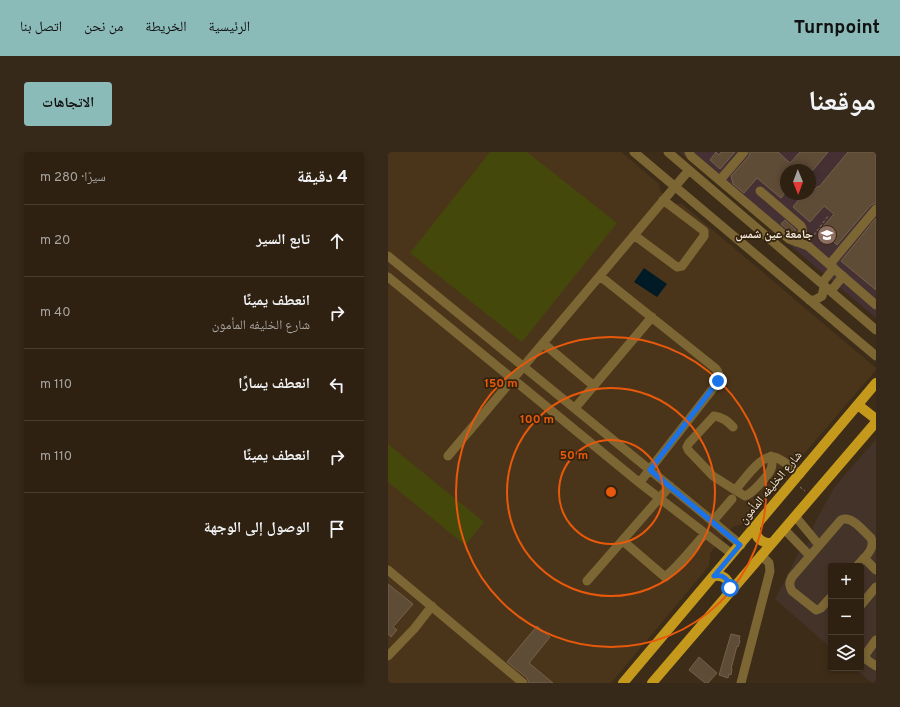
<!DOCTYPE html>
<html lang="ar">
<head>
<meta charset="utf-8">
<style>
  body { margin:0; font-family:Overpass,"Noto Naskh Arabic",sans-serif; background:#36291a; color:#f1f3f6; direction:rtl }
  .controls { position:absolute; right:12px; bottom:12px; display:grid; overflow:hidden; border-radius:4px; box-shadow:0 2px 6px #0003 }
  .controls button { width:36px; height:36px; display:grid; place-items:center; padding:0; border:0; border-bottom:1px solid #493e31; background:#2e2111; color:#f1f3f6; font:20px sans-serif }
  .compass { position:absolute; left:392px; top:12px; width:36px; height:36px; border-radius:50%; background:#2e2111; box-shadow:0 2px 6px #0003; rotate:179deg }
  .stop { position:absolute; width:12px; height:12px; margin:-9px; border:3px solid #1a73e8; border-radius:50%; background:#fff }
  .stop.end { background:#1a73e8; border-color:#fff; box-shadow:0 1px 4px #0008 }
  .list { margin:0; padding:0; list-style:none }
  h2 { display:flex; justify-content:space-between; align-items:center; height:52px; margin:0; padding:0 16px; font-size:17px }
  h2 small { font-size:13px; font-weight:400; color:#a7a39f }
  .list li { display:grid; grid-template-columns:26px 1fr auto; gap:12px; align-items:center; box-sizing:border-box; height:72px; padding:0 16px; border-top:1px solid #493e31 }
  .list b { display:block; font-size:15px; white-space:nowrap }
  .list p { margin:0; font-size:13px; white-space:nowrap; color:#a7a39f }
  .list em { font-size:13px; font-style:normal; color:#a7a39f }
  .icon { flex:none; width:22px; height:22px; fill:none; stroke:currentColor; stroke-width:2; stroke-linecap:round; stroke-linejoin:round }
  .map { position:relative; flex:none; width:488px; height:531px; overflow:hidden; direction:ltr; border-radius:4px }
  header { display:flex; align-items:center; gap:24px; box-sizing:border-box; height:56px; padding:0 20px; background:#8bbbb9; color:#111 }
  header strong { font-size:19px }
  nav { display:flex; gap:22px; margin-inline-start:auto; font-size:14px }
  .intro { display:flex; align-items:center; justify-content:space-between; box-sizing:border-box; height:96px; padding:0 24px }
  h1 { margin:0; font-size:28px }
  .button { padding:10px 18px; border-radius:4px; background:#8bbbb9; color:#111; font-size:14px; font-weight:700 }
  main { display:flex; gap:24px; padding:0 24px }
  aside { flex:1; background:#2e2111; border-radius:4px; box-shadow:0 2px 6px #0003 }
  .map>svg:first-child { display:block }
  .commercial { fill:#443329 }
  .built { fill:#4b351a }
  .medical { fill:#453133; fill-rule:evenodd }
  .green { fill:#44480a }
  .water { fill:#001b25 }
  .building { fill:#5f4c37; stroke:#75614b }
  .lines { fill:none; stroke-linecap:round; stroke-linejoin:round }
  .path { stroke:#877867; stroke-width:1; stroke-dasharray:3 2; stroke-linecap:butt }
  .minor { stroke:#7b6634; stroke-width:9 }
  .major { stroke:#c59a1c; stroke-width:10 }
  .route { stroke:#1a73e8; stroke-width:5 }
  .ring { fill:none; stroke:#e8590c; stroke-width:2 }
  .labels { text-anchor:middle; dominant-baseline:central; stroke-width:3.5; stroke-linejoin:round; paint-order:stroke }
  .poi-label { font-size:12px; font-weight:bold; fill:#f5eadd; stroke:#33220d; text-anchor:end }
  .street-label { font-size:12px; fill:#f5eadd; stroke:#33220d }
  .centre { fill:#e8590c; stroke:#33220d; stroke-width:2 }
  .ring-label { font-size:12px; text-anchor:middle; font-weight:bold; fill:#e8590c; stroke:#33220d; stroke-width:3.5; stroke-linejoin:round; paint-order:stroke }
</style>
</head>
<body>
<header>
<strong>Turnpoint</strong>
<nav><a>الرئيسية</a><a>الخريطة</a><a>من نحن</a><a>اتصل بنا</a></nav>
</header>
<div class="intro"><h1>موقعنا</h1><a class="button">الاتجاهات</a></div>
<main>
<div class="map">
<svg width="488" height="531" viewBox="0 0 488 531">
  <rect width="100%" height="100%" fill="#3d2c17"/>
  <path class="commercial" d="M488,287V531H484L466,516H473V414H443V496L387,447L410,402L425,386V374L446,336Z"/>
  <path class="built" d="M0,0H233L271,32L272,39L288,52H294L488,216V218L408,311L400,308L392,318L396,325L355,372L345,375L322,401L321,414L223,531H0Z"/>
  <path class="medical" d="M292,0H488V166L448,132ZM398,18H422V42H398Z"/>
  <path class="green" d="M102,0H139L229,71L134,190L22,101Z
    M0,292L96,370L77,393L0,330Z"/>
  <path class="water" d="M256,116L279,132L269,145L246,130Z"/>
  <path class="building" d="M328,0L331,3L333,0H347L332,17L322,8Z
    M362,0H390L402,11L412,0H440L425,18H398V40L393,46L369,26L356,41L345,32L343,24L361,4Z
    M460,0H488V51L483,53L449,93L432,78L446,62L436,54L422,70L405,55L412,46L407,42H422V33L427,37L430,34L431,35Z
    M488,66V138L453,109Z
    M397,68L408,78L405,82L393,72Z
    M0,432L25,452L5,475L9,478L3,485L0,482Z
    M149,474L162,485L141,511L165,531H141L139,526L119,510Z
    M343,482L352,484L351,488L352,489L350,495L349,494L343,517H344L343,523L341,522L340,526L331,523Z
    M311,505L329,521L320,531H317L301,518Z"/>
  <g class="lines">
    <path class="path" d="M423,87L440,64
      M412,335L417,339"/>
    <path class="minor" d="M246,0L488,204
      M280,0L488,178
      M301,0L303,4L401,87L420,94L488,153
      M332,28L356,0
      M372,39L413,74C417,80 412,85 408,90
      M246,83L289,115L294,114L316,84V79L275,48
      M0,104L317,363L353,393
      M442,112L488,57
      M212,124L327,216C333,222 331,228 327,234L252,330
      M0,125L253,332L344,402
      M443,139L455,124
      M421,148H427L434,144L436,135L434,131L446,116
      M155,191L206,234
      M187,256L264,165
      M345,275C340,269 333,265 326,264L301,291L299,295L301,299L325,324L347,338C356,329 375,298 389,306C397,309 404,317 412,322
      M60,304L301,18
      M347,338L357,344C364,342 380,324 383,317C385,312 384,308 383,304
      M407,364L431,393
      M325,369L344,347
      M396,377L422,404
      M235,389L277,425C292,413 304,396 317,382
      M476,406L488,418
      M0,418L135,531
      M199,429L282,334
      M443,445L433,456L428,458L404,439C401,433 401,431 404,425L453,368C464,363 475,379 483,386C488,397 476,406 469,414
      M473,453L488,435
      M488,488L477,503L479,508L488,514
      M0,504L26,477L44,454
      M353,531L382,419L381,411L373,403"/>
    <path class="major" d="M470,253L488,267
      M367,375C367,386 373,391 383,391
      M326,424C336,422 343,429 341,439
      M235,531L488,231
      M264,531L488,270"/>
  </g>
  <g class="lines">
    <path class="route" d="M330,229L262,318L352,393L326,424C335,422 341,427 342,436"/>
  </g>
  <g class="ring">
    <circle cx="223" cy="340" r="52"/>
    <circle cx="223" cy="340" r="104"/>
    <circle cx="223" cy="340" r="155"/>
  </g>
  <defs>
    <g id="university-disc" transform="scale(1)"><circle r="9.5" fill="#8d6e63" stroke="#33220d"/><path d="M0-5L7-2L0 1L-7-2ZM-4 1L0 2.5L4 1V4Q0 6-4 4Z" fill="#fff"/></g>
  </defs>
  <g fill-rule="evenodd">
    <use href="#university-disc" x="439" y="83"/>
  </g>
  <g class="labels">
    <g class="poi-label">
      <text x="425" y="83">جامعة عين شمس</text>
    </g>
    <g class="street-label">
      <text transform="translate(383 336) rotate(-50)">شارع الخليفه المأمون</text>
    </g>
  </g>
  <circle cx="223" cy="340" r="6" class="centre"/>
  <g class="ring-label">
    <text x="113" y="235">150 m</text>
    <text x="149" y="271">100 m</text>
    <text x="186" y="307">50 m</text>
  </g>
</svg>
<div class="controls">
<button>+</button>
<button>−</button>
<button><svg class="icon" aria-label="layers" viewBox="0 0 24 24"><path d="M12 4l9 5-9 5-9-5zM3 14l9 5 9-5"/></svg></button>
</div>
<svg class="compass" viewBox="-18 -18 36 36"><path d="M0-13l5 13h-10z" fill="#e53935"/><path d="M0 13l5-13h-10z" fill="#a7a39f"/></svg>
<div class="stop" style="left:342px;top:436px"></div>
<div class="stop end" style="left:330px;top:229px"></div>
</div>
<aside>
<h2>4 دقيقة<small>سيرًا · 280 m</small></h2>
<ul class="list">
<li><svg class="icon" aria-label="ahead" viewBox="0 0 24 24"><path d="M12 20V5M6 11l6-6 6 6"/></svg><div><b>تابع السير</b></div><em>20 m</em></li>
<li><svg class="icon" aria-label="right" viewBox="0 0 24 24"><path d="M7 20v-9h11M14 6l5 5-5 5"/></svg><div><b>انعطف يمينًا</b><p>شارع الخليفه المأمون</p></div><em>40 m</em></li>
<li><svg class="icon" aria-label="left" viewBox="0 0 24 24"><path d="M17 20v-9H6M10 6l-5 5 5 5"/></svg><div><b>انعطف يسارًا</b></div><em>110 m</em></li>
<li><svg class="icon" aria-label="right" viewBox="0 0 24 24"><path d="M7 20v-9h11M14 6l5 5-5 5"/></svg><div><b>انعطف يمينًا</b></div><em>110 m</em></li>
<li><svg class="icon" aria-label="arrive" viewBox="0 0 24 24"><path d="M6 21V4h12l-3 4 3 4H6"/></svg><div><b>الوصول إلى الوجهة</b></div></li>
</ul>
</aside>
</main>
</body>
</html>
